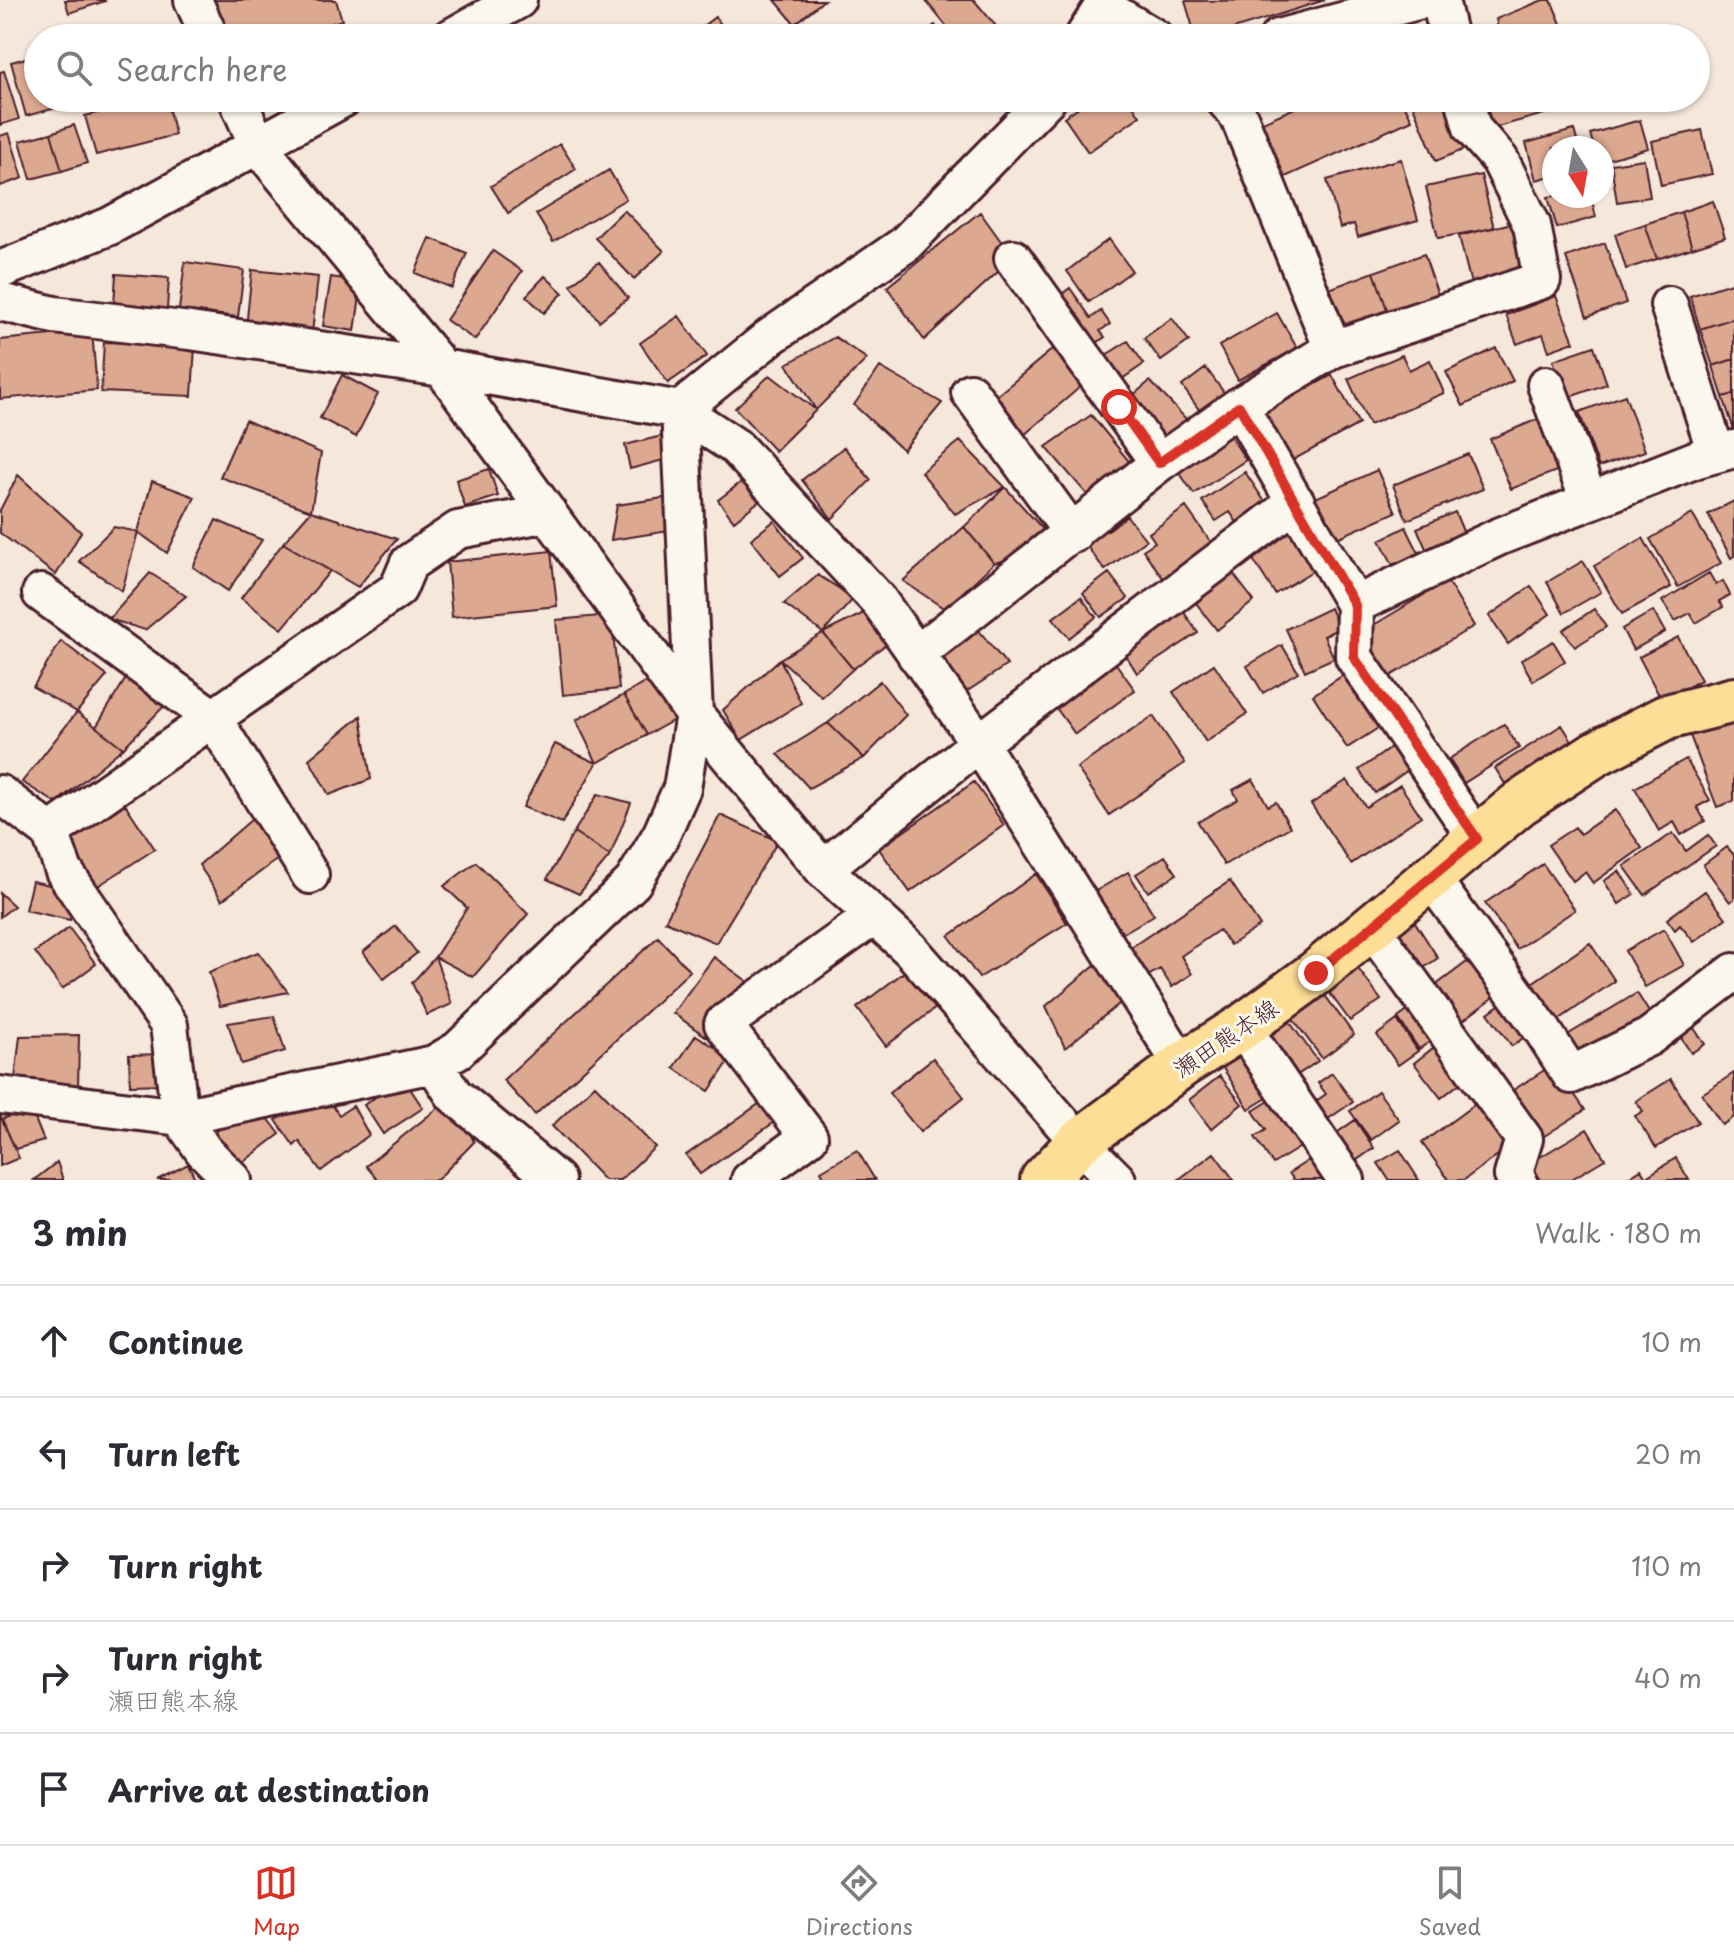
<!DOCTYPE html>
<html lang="en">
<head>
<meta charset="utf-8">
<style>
  body { margin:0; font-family:"Playpen Sans","Klee One",sans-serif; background:#f2f2f3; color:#2b2b33 }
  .compass { position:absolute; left:1542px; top:136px; width:72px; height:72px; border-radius:50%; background:#fff; box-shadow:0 2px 6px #0004; rotate:169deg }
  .stop { position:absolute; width:24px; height:24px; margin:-18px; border:6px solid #d93025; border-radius:50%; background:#fff }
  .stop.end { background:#d93025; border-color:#fff; box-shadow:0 2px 8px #0008 }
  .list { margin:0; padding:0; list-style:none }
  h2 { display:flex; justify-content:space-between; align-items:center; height:104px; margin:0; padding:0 32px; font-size:34px }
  h2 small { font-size:26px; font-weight:400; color:#7c7c81 }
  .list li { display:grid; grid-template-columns:52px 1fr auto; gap:24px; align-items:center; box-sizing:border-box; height:112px; padding:0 32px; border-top:2px solid #e1e1e2 }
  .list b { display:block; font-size:30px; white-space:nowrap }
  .list p { margin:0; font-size:26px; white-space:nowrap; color:#7c7c81 }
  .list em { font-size:26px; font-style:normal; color:#7c7c81 }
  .icon { flex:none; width:44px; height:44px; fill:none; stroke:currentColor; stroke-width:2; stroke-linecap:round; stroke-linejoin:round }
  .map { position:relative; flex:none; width:1734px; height:1180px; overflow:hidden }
  .search { position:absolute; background:#fff; box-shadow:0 2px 6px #0004; left:24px; right:24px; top:24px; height:88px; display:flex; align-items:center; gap:20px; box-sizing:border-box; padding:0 28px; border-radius:44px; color:#7c7c81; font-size:30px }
  .sheet { height:664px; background:#fff }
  nav { display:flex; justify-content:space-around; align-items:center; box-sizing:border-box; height:112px; border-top:2px solid #e1e1e2; background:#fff; font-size:22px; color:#7c7c81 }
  nav a { display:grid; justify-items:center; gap:4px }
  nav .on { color:#d93025 }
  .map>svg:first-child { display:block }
  .building { fill:#dca890; stroke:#4a1f2b; stroke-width:2 }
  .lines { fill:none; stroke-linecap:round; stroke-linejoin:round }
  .minor-casing { stroke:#4a1f2b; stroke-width:42 }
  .major-casing { stroke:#4a1f2b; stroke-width:50 }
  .minor { stroke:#fbf7ec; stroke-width:36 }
  .major { stroke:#fcde96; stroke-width:44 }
  .route { stroke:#d93025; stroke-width:10 }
  .labels { text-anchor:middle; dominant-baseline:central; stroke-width:6; stroke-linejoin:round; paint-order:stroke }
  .street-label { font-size:24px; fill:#4a1f2b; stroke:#fbf7ec }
</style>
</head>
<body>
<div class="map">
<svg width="1734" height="1180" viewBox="0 0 1734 1180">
  <rect width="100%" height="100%" fill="#f5e7da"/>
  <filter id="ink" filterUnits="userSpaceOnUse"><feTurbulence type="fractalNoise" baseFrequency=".0125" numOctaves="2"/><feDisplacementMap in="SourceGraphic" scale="16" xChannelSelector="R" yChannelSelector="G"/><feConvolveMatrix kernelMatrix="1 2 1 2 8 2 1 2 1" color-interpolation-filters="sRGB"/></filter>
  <g filter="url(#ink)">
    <path class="building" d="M65,0H104L105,1L69,13Z
      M214,0H336L342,20L287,38H226Z
      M775,0H824L795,24Z
      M925,0H974L996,26L981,38H956Z
      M1325,0L1205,38H1196L1185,1Z
      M1543,0H1551L1567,38H1500L1496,19Z
      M715,17L732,38H687Z
      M935,25L944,38H918Z
      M38,55V98H69L71,104L26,116L11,62Z
      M4,71L19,119L0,125V72Z
      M155,98H166L175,135L96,155L85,116Z
      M1092,98H1128L1140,116L1088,152L1064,117Z
      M1318,98H1401L1412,120L1272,183L1251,127Z
      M1410,98H1447L1470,147L1436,161Z
      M1475,98H1582L1584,103L1486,130Z
      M1640,120L1648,148L1602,161V148H1594L1590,134Z
      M74,125L87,163L62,171L51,133Z
      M1574,130L1579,148H1554V175L1536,180L1526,143Z
      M1702,130L1712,174L1661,185L1652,141Z
      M9,133L23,178L0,186V136Z
      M51,133L62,171L31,179L20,141Z
      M560,144L576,169L508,213L491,186Z
      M1401,159L1418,220L1358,237L1354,224L1340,228L1327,180Z
      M1644,159L1650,197L1617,202L1611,164Z
      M609,170L626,199L553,242L536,214Z
      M1481,175L1494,228L1438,238L1426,187Z
      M1554,196H1591L1596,217L1557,228L1548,197Z
      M1713,201L1725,237L1692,248L1681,212Z
      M624,210L664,251L634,279L595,238Z
      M980,212L1013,258L924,340L887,287Z
      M1681,212L1692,248L1657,259L1645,224Z
      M1512,223L1527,270L1472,288L1459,236Z
      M1645,224L1657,259L1626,269L1615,234Z
      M430,238L467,253L452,288L415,273Z
      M1109,239L1132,271L1089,302L1067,271Z
      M1605,243L1626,303L1587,317L1566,257Z
      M493,251L522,271L475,340L446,320Z
      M1424,254L1439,298L1389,315L1374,272Z
      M185,262L244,270L238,317L179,310Z
      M599,262L628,298L599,321L571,285Z
      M252,270L318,277L312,334L246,328Z
      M1374,272L1389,315L1338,332L1321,292Z
      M116,274L169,278L167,309L114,305Z
      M545,276L563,293L544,313L526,296Z
      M331,277L362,282L355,331L323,326Z
      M1734,282V318L1700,329L1690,296Z
      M1070,288L1091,318L1101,311L1110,324L1100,331L1105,337L1085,351L1050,303Z
      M1556,296L1574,342L1549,351L1543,334L1517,344L1506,315Z
      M1277,313L1297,348L1238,380L1219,346Z
      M679,316L707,356L668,383L640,343Z
      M1172,318L1189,341L1161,361L1144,338Z
      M1734,318V359L1713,366L1700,329Z
      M92,331L97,390L0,399V340Z
      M835,337L867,359L816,410L787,364Z
      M1128,341L1144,364L1116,383L1100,359Z
      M104,342L195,345L192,396L101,392Z
      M1594,346L1607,384L1567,398L1553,360Z
      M1054,348L1085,383L1024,435L994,398Z
      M1496,348L1513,381L1463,406L1446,372Z
      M1402,355L1409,370L1430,360L1444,393L1369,425L1348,379Z
      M1734,359V394L1723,397L1713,366Z
      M880,367L942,403L903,450L854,405Z
      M1206,368L1228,398L1218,406L1212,402L1200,411L1182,386Z
      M342,375L378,394L356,437L320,418Z
      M770,375L816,410L775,451L735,408Z
      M1332,375L1359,424L1282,466L1256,417Z
      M1150,381L1189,422L1150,450L1119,407Z
      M1734,394V430L1723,397Z
      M1625,395L1645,451L1599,467L1579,412Z
      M1091,415L1133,466L1090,498L1046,447Z
      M1543,417L1564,468L1511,489L1490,439Z
      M245,420L321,453L311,511L220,477Z
      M1229,434L1246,460L1194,494L1177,469Z
      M662,436L667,459L630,469L625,445Z
      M960,441L1005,487L955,514L921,472Z
      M844,447L871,480L832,519L802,480Z
      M1468,454L1483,489L1407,520L1393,485Z
      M489,469L498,496L465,507L456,480Z
      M1377,470L1396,512L1326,543L1307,502Z
      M1245,472L1267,505L1238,524L1230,512L1216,521L1202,501Z
      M18,475L81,532L56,575L0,533V510Z
      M748,477L763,498L734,521L718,500Z
      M152,481L195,497L167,553L138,532Z
      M1005,487L1058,546L994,563L964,527Z
      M664,498L669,531L611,540L617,505Z
      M1734,501V556L1731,558L1708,514Z
      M1186,507L1215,548L1166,582L1143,550L1155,542L1149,533Z
      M311,511L397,539L358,587L283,543Z
      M1455,512L1465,536L1427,551L1417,528Z
      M1692,514L1721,563L1678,587L1650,539Z
      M1127,516L1146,540L1105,570L1082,540L1103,524L1107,531Z
      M216,520L262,540L228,591L193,567Z
      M774,521L803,558L780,576L751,539Z
      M1286,525L1314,570L1275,594L1247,550Z
      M114,527L138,532L122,591L79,561Z
      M964,527L994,563L945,609L903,581Z
      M1406,527L1419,553L1393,565L1380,540Z
      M1643,538L1671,587L1622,614L1594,566Z
      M283,543L330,571L282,629L241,598Z
      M551,551L557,606L452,617L447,562Z
      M1583,561L1601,592L1564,613L1547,582Z
      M1228,567L1254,601L1217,630L1190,595Z
      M150,573L186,596L145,630L109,619Z
      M1109,573L1128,598L1101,617L1083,593Z
      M1709,573L1716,585L1723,581L1730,595L1719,601L1723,607L1696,623L1690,613L1675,621L1662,601Z
      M818,575L854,598L823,633L784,604Z
      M1447,581L1474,626L1389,677L1362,632Z
      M1531,586L1550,614L1508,644L1489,616Z
      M1081,597L1096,617L1069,638L1053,618Z
      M1179,605L1198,633L1137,673L1119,644Z
      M1330,608L1339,628L1324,636L1334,658L1305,671L1286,629Z
      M1594,609L1606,627L1575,647L1563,630Z
      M1653,611L1665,632L1633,650L1622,629Z
      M866,612L901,633L853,669L823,633Z
      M611,615L619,689L563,695L556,620Z
      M967,616L1007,665L963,694L916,655Z
      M823,633L853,669L822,697L780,659Z
      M1678,637L1701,680L1662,701L1639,657Z
      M61,641L107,676L77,712L33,687Z
      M1553,641L1565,661L1533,681L1521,660Z
      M1282,645L1298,672L1263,693L1247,666Z
      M780,659L801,703L741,740L723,710Z
      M1114,661L1135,690L1075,734L1054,705Z
      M1214,664L1247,714L1206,742L1173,692Z
      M1351,670L1386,723L1347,748L1313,695Z
      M128,675L178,692L123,748L96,727Z
      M658,675L681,716L647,735L624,695Z
      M880,681L906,715L864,758L828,723Z
      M624,695L647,735L597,763L576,720Z
      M77,712L123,748L56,803L22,782Z
      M1734,713V801L1717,807L1688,730Z
      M361,716L371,779L329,795L309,759Z
      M1153,716L1185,763L1109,815L1077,768Z
      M828,723L864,758L809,788L778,754Z
      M1504,724L1519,748L1464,783L1449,759Z
      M1562,725L1581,755L1514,798L1495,768Z
      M555,744L597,763L562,823L523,807Z
      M1395,745L1411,768L1375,793L1359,770Z
      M1686,759L1710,800L1697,807L1705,821L1681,835L1674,822L1659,831L1635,788Z
      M1253,779L1268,806L1276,802L1290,827L1224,865L1198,822L1238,799L1233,790Z
      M1347,780L1366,807L1400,785L1421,816L1351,864L1311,804Z
      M974,782L1004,825L910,892L879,849Z
      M598,794L631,803L610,856L574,832Z
      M125,804L155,849L98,886L68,842Z
      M267,806L293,848L222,900L199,865Z
      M1615,810L1642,848L1593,883L1585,872L1573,881L1548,845L1575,827L1580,834Z
      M720,815L778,841L716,943L665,921Z
      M574,832L610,856L579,894L547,879Z
      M1673,833L1686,851L1708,835L1716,846L1645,895L1624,866Z
      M1727,847L1734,855V899L1730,902L1703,865Z
      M1165,856L1177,874L1148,892L1136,874Z
      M476,862L528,914L473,977L435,957L467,908L444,886Z
      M1543,864L1575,910L1517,949L1485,903Z
      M1619,871L1634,894L1619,904L1604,881Z
      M1128,872L1154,915L1120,935L1094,892Z
      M1036,874L1067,923L979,978L949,936Z
      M32,881L76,891L70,920L25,910Z
      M1230,881L1260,926L1230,945L1219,930L1181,956L1192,974L1172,987L1160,969L1148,976L1130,948Z
      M1705,891L1726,918L1694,942L1680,925L1675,930L1667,919Z
      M0,893L14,906L0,917Z
      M1413,919L1438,958L1419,971L1394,932Z
      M396,926L417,953L384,979L363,952Z
      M69,928L96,964L62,989L35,952Z
      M1664,929L1684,965L1645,987L1625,951Z
      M658,937L690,971L535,1115L503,1080Z
      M1590,943L1615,981L1557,1021L1532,983Z
      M258,952L288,992L220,1006L209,972Z
      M1479,953L1506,988L1462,1021L1435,986Z
      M435,957L452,1004L427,1015L412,983Z
      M714,957L747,981L707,1037L673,1013Z
      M1096,964L1125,999L1065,1048L1046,1006Z
      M1357,967L1381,1000L1350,1021L1326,988Z
      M908,969L937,1007L886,1046L857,1008Z
      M1637,993L1655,1022L1580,1065L1564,1037Z
      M1324,994L1354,1035L1322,1058L1292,1018Z
      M1510,997L1534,1030L1512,1046L1488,1013Z
      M1416,1005L1438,1036L1419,1049L1398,1018Z
      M274,1016L285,1051L241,1064L228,1023Z
      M1397,1020L1418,1051L1398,1065L1377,1035Z
      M1289,1021L1318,1061L1290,1080L1262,1040Z
      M1691,1024L1705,1044L1691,1053L1678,1033Z
      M79,1035L78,1089L13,1096L20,1036Z
      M696,1035L731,1058L709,1091L674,1068Z
      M1438,1044L1465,1079L1441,1098L1414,1063Z
      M1249,1052L1275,1093L1249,1109L1223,1068Z
      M165,1054L166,1084L130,1085L129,1055Z
      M933,1058L964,1097L920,1132L889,1093Z
      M1554,1064L1585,1110L1538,1140L1507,1094Z
      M1332,1073L1353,1102L1325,1121L1312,1104L1326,1094L1318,1083Z
      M1734,1073V1117L1722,1125L1702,1094Z
      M1220,1076L1242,1104L1211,1129L1189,1100Z
      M403,1078L423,1108L383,1134L364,1105Z
      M1671,1079L1698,1122L1656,1148L1635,1116L1643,1111L1636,1101Z
      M595,1085L655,1147L620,1180H604L552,1126Z
      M1378,1091L1399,1120L1371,1140L1350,1111Z
      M325,1094L339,1115L353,1106L369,1135L321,1171L299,1141L294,1146L276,1120Z
      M454,1095L474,1142L437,1180H378L366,1166Z
      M1277,1096L1307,1143L1273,1164L1255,1137L1266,1130L1253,1111Z
      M766,1099L779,1119L700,1174L686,1155Z
      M1482,1099L1514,1143L1464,1180H1449L1422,1143Z
      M255,1101L280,1134L238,1166L213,1134Z
      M31,1109L44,1141L15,1149L2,1119Z
      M0,1115L19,1158L0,1166Z
      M1355,1120L1374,1148L1347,1167L1327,1140Z
      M1587,1129L1605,1159L1570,1180H1541L1530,1163Z
      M857,1150L875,1180H826L821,1171Z
      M1400,1150L1419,1180H1389L1378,1163Z
      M1214,1153L1234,1180H1178Z
      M1312,1158L1328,1180H1294L1289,1173Z
      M1676,1158L1689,1180H1624L1641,1169L1646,1177Z
      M57,1162L63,1180H34Z
      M188,1164L196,1180H157Z"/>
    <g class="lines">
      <g class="minor-casing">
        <path id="minor" d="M193,0L210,38
          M1440,0L1449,38
          M1102,6L1155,38
          M450,38L518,0
          M1083,38L1107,0
          M1278,38L1421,0
          M237,98L258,146L442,368L694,714L823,869L910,949L1079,1142L1117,1180
          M1223,98L1239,117L1333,349
          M1013,258L1159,463
          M0,270L110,226L344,98
          M0,302L54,315L190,331L442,368L680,410L736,447L879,601L979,743L1182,1065
          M1669,305L1716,453
          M1546,385L1589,501
          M970,392L1073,534
          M1239,406L1355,605L1354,657L1477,839
          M680,410L770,337L904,245L1048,98
          M41,593L213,718L310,875
          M1355,605L1498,537L1697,459L1734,449
          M916,655L1159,463L1239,406L1333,349L1542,280L1532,225L1500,160L1472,128L1464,98
          M0,794L50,832L398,589L409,563L458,530L548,513
          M50,832L64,871L169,1025L180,1117L204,1151L233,1180
          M823,869L979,743L1296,502
          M1431,878L1543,1031L1571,1075L1649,1037L1734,972
          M1371,927L1524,1139L1513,1175L1518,1180
          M1242,1027L1346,1180
          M434,1064L454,1095L556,1180
          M0,1095L180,1117L434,1064L458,1050L633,882L661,835L682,788L694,714L680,410
          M750,1180L809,1137L723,1024L874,916"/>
      </g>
      <g class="major-casing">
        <path id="major" d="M1043,1180L1079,1142L1182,1065L1242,1027L1316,973L1520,803L1595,754L1667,717L1734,700"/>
      </g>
      <use href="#minor" class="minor"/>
      <use href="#major" class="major"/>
    </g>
  </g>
  <g class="lines" filter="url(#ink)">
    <path class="route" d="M1119,407L1159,463L1239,406L1355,605L1354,657L1477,839L1316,973"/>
  </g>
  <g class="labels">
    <g class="street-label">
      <text transform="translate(1225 1037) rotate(-34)">瀬田熊本線</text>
    </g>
  </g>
</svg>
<svg class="compass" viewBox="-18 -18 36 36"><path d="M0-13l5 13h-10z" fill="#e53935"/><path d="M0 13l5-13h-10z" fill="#7c7c81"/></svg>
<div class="stop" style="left:1119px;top:407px"></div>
<div class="stop end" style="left:1316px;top:973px"></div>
<div class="search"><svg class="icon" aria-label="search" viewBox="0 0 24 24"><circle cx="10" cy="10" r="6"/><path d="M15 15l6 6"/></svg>Search here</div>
</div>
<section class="sheet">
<h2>3 min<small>Walk · 180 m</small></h2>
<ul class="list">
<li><svg class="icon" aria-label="ahead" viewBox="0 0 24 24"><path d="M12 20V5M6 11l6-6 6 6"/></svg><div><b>Continue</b></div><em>10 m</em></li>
<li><svg class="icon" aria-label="left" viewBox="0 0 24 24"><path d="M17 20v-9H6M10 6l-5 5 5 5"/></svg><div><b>Turn left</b></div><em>20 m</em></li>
<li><svg class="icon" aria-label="right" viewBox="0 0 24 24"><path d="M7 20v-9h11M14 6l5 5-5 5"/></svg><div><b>Turn right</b></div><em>110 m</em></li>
<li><svg class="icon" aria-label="right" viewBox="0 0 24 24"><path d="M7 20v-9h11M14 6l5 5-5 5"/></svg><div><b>Turn right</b><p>瀬田熊本線</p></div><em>40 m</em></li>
<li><svg class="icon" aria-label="arrive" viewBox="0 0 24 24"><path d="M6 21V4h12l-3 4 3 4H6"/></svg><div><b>Arrive at destination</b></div></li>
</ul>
</section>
<nav>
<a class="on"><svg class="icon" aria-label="map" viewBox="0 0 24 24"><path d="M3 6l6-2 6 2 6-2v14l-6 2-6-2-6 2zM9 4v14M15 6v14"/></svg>Map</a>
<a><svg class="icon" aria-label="directions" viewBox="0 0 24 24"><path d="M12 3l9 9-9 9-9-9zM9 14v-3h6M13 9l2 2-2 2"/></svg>Directions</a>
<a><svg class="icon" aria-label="saved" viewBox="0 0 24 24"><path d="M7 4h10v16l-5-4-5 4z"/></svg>Saved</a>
</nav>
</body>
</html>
